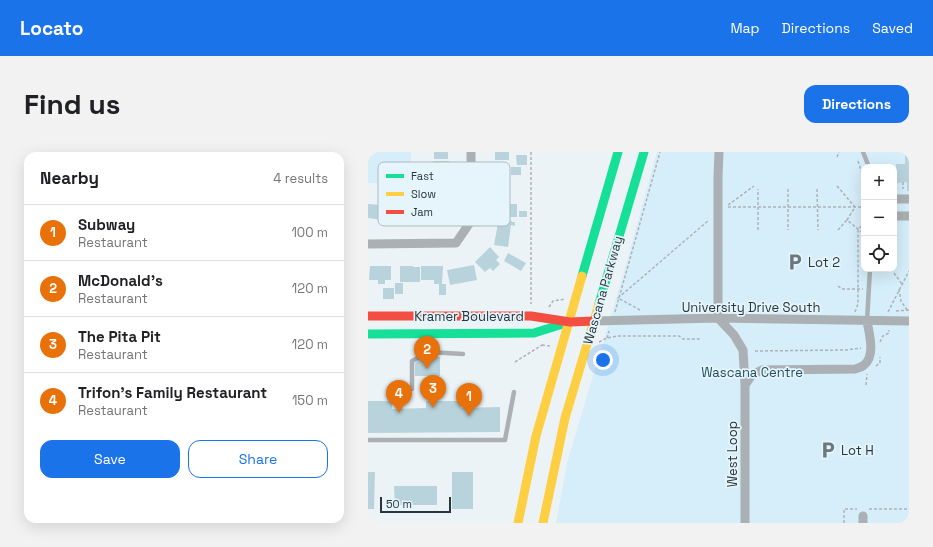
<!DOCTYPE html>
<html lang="en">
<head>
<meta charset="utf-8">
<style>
  body { margin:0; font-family:"Space Grotesk",sans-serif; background:#f2f2f2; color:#202124 }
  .controls { position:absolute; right:12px; top:12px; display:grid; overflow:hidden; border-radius:8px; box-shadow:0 4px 16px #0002 }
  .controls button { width:36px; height:36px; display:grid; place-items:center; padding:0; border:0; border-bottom:1px solid #e0e0e0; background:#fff; color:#202124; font:20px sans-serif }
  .scale { position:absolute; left:12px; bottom:10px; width:71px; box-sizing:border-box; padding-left:4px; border:2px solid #27353c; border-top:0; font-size:11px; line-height:14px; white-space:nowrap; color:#27353c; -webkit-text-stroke:3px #e6f4fb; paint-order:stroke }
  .you { position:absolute; left:235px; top:208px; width:14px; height:14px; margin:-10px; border:3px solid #fff; border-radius:50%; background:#1a73e8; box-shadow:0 0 0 6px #1a73e833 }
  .badge { display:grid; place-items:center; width:26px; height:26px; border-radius:50%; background:#1a73e8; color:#fff; font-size:13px; font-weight:700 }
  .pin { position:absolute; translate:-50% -33px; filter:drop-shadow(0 1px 2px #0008) }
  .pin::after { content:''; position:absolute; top:21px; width:14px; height:12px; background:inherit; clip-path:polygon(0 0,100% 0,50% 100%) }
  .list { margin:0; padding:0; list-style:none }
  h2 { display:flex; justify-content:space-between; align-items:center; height:52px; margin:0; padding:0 16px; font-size:17px }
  h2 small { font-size:13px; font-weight:400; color:#757577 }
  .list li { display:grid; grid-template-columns:26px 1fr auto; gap:12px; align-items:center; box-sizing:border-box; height:56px; padding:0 16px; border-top:1px solid #e0e0e0 }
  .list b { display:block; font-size:15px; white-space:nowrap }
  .list p { margin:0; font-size:13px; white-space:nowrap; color:#757577 }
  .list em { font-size:13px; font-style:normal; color:#757577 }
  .actions { display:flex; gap:8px; padding:12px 16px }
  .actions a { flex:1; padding:9px 0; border:1px solid #1a73e8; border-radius:12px; text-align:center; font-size:14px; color:#1a73e8 }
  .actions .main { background:#1a73e8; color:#fff }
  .icon { flex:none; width:22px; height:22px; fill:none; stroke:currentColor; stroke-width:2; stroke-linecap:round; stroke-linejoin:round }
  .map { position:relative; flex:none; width:541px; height:371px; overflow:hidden; border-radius:12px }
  header { display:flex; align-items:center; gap:24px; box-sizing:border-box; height:56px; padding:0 20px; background:#1a73e8; color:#fff }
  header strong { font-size:19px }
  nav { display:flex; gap:22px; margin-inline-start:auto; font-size:14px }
  .intro { display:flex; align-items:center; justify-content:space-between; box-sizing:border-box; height:96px; padding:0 24px }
  h1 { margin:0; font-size:28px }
  .button { padding:10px 18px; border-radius:12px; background:#1a73e8; color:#fff; font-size:14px; font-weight:700 }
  main { display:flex; gap:24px; padding:0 24px }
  aside { flex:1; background:#fff; border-radius:12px; box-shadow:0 4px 16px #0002 }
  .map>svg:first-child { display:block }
  .green { fill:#d5eef9; fill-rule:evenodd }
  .building { fill:#b9d3dc }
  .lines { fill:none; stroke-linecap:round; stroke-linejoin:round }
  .path { stroke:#adb2b5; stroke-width:1.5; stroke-dasharray:3 2; stroke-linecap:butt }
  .lane { stroke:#aab0b3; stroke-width:4.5 }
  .street { stroke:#aab0b3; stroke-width:9 }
  .fast { stroke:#16e098; stroke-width:9 }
  .slow { stroke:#ffcf43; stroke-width:9 }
  .jam { stroke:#f24e42; stroke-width:9 }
  .labels { text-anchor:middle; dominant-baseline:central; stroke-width:3.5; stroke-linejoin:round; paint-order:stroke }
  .poi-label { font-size:13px; fill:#27353c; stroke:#e6f4fb; text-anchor:start }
  .street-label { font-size:13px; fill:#27353c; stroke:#e6f4fb }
  .park-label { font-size:13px; fill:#1f4e61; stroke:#e6f4fb }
  .key { fill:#e6f4fb; stroke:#adbbc2; stroke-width:1 }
  .key-label { font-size:11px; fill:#27353c }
</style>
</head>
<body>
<header>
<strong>Locato</strong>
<nav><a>Map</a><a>Directions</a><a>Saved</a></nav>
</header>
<div class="intro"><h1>Find us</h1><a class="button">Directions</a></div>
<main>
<aside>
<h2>Nearby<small>4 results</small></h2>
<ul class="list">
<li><span class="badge" style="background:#e8710a">1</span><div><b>Subway</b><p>Restaurant</p></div><em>100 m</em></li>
<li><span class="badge" style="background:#e8710a">2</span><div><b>McDonald's</b><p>Restaurant</p></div><em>120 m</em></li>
<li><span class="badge" style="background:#e8710a">3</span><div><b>The Pita Pit</b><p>Restaurant</p></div><em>120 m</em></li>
<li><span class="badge" style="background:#e8710a">4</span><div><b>Trifon's Family Restaurant</b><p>Restaurant</p></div><em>150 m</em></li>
</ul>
<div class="actions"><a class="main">Save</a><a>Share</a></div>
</aside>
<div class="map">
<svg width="541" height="371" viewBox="0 0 541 371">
  <rect width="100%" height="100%" fill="#ebf3f6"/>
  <path class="green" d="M0,0H43V31H0Z
    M289,0H541V371H188L199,311L255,123ZM496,15H526V117H496Z"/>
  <path class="building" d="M66,0H80V7H66Z
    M127,0H141V8H127Z
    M537,0H541V39H539V30L528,31V12H537Z
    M148,3H159V13H149Z
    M65,9H81L80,29H65Z
    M143,15H153V23H143Z
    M127,41H140V52H149V65H128Z
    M0,52L14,53V68L0,66Z
    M151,59H159V65H151Z
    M131,66L144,69V70H147V74L143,73L140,95L126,93Z
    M122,95L131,105L128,108L132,112L125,119L122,116L117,120L107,110Z
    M140,101L158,111L153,119L136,109Z
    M106,113L109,128L82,133L79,118Z
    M2,114H23V128H17V132H10V128H1Z
    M32,114H45V115H52V130H32Z
    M53,114H75L74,132H78V143H71V132H66V128H53Z
    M27,131H35V142H27Z
    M15,136H26V147H15Z
    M55,205H72V224H47V211Z
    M0,249H24V257L58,256V249H93V256L132,255V280L0,281Z
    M0,320H7L6,357H0Z
    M84,320H105V357H84Z
    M26,334H69V353H27Z"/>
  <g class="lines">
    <path class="path" d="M163,0V152
      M469,5L471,0
      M490,9L496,28V40
      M535,30V37
      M469,34L487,55L479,68L496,82
      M420,37V78
      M449,37L450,78
      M360,53L386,34
      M360,55H496
      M390,78V37
      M470,78L479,68
      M523,117L534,132
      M470,134L474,137H495
      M531,137L533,149L539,158
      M359,152L365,157
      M181,155L185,149L197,147
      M333,157L339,152H341
      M272,158L250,146L341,68
      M528,159L541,158
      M247,160L292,0
      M487,160L490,152V78L495,72L496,62
      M520,160L541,119
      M239,186L241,179
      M231,190L239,186L249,184H311L315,187H332
      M512,190L515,184L521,181V178
      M174,193L182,194
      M387,199L478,198L493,196
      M147,210L174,193
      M508,214L512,211V205
      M498,233L499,222
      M501,357H541
      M476,371V357H489"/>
    <path class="lane" d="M495,0L501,15
      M499,169L502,117
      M44,237V209L61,200L95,202
      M0,288H137L146,240"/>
    <path class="street" d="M526,47H541
      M526,64H541
      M0,92L88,91L103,69V0
      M350,166V25L351,0
      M350,166L366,183L375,198L377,233
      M226,169L350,166L541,169
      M495,364V371
      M377,371V233L384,223L394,218L487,217C490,216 494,215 496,213C508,204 501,181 499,169"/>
    <path class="fast" d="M214,124L250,0
      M231,152L276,0
      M0,182L166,181L198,171"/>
    <path class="slow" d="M150,371L168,284L214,124
      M175,371L197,266L231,152"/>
    <path class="jam" d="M0,164H163L202,170L226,169"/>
  </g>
  <defs>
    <g id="parking-bare" transform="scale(1.38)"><path d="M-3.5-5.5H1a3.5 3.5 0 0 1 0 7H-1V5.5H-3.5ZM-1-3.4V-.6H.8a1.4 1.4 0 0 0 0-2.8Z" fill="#6c787d" stroke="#e6f4fb" stroke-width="2.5" paint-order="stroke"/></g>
  </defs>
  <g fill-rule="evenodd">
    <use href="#parking-bare" x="427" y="110"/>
    <use href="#parking-bare" x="460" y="298"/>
  </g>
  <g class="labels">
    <g class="poi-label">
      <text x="440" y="110">Lot 2</text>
      <text x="473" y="298">Lot H</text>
    </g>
    <g class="street-label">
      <text transform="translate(235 138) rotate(-74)">Wascana Parkway</text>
      <text x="383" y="155">University Drive South</text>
      <text x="101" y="164">Kramer Boulevard</text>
      <text transform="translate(364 302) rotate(-90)">West Loop</text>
    </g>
    <g class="park-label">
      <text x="384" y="220">Wascana Centre</text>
    </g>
  </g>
  <rect x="10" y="10" width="132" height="64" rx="6" class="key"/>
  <rect x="18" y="22" width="18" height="4" fill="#16e098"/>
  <rect x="18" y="40" width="18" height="4" fill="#ffcf43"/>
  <rect x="18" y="58" width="18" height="4" fill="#f24e42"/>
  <g class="key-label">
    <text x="43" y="28">Fast</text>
    <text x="43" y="46">Slow</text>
    <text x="43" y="64">Jam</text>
  </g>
</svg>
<div class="controls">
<button>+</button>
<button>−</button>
<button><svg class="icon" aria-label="locate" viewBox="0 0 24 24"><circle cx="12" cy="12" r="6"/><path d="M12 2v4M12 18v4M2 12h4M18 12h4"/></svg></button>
</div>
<div class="scale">50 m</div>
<div class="you"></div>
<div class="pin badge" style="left:101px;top:264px;background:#e8710a">1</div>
<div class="pin badge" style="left:59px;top:217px;background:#e8710a">2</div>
<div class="pin badge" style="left:65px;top:256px;background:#e8710a">3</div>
<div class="pin badge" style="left:31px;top:261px;background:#e8710a">4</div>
</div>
</main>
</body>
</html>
